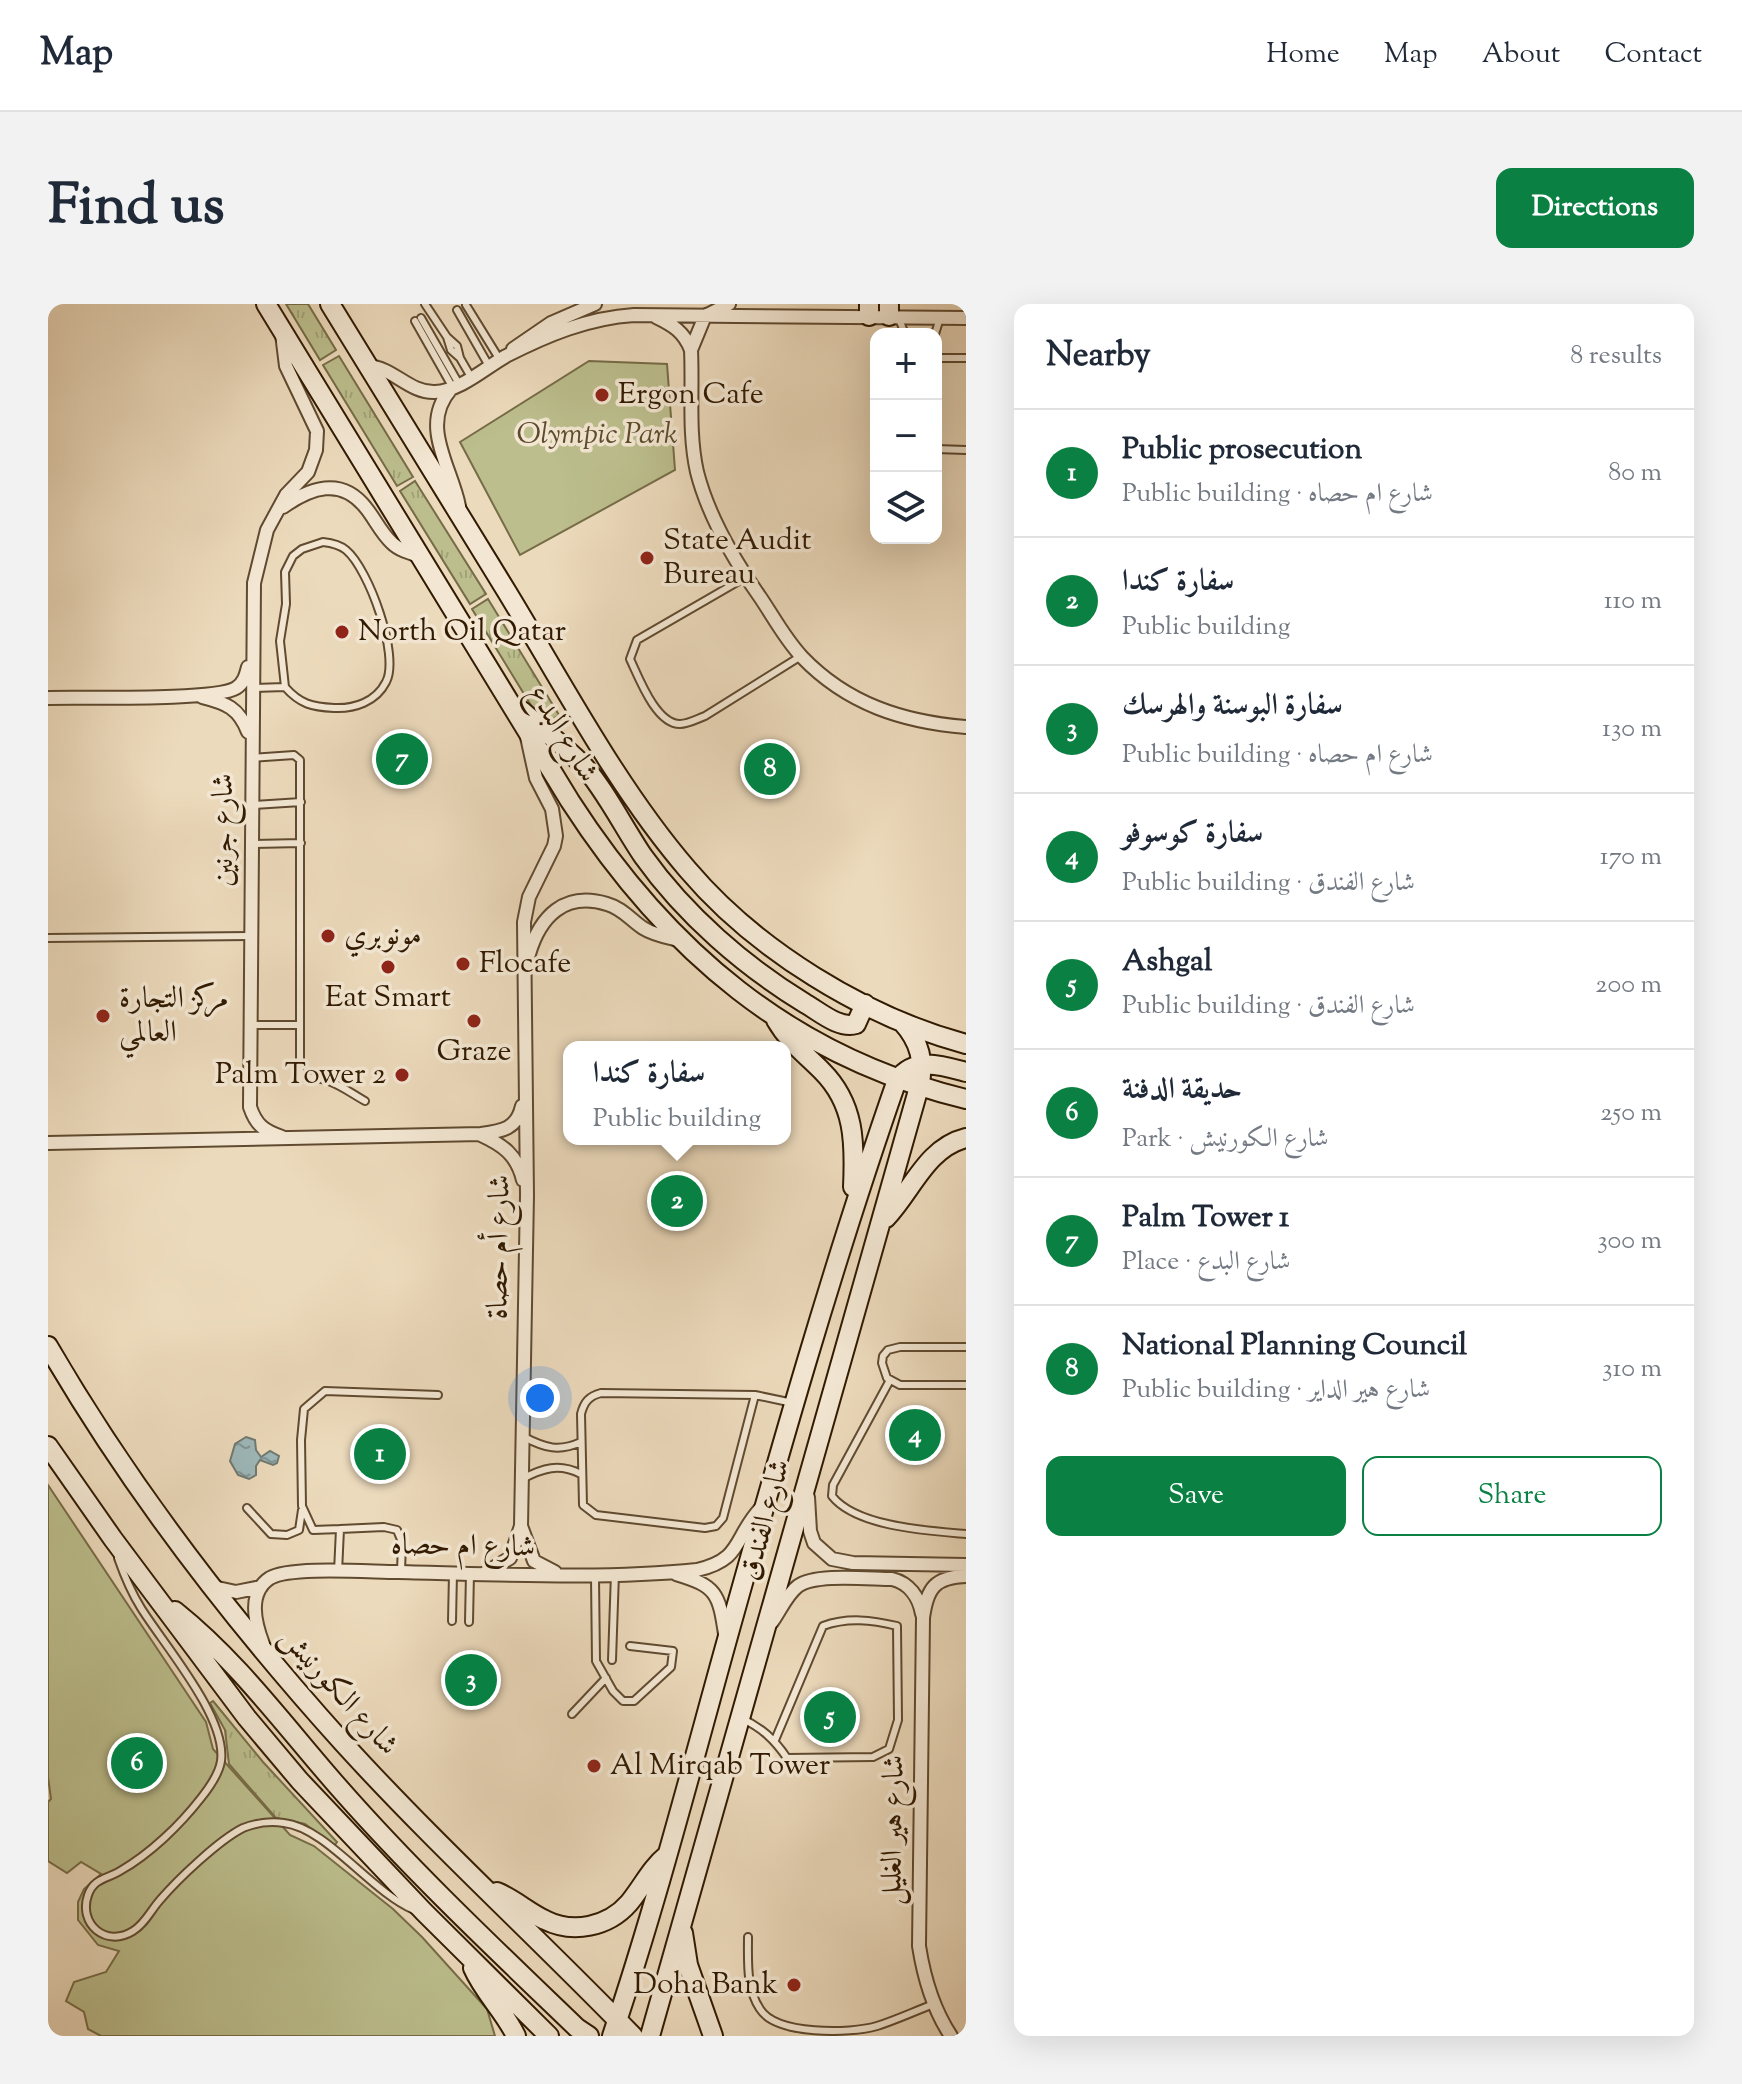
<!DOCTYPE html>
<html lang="en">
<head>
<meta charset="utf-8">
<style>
  body { margin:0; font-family:"Sorts Mill Goudy",Amiri,serif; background:#f2f2f3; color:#1f2937 }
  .controls { position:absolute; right:24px; top:24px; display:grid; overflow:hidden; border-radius:16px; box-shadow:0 8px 32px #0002 }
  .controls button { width:72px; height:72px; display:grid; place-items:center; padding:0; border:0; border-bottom:2px solid #e0e1e3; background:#fff; color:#1f2937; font:40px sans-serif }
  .you { position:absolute; left:492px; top:1094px; width:28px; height:28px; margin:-20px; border:6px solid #fff; border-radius:50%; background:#1a73e8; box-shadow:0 0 0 12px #1a73e833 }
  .badge { display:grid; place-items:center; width:52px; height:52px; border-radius:50%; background:#0b8043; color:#fff; font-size:26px; font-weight:700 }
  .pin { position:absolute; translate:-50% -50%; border:4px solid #fff; box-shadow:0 2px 8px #0006 }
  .popup { position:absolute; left:515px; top:737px; width:228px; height:104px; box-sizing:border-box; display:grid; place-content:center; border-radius:16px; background:#fff; filter:drop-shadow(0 2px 6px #0005); font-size:26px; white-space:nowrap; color:#747a83 }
  .popup b { font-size:30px; color:#1f2937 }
  .popup::after { content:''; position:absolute; left:50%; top:100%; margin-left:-16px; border:16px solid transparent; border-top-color:#fff }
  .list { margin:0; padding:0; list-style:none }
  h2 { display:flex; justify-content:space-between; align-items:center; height:104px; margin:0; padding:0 32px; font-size:34px }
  h2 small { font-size:26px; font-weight:400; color:#747a83 }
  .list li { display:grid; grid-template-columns:52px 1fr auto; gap:24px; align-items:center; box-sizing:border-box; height:128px; padding:0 32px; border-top:2px solid #e0e1e3 }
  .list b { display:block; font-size:30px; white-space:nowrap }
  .list p { margin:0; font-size:26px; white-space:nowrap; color:#747a83 }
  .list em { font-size:26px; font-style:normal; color:#747a83 }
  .actions { display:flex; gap:16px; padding:24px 32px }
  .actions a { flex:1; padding:18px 0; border:2px solid #0b8043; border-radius:16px; text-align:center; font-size:28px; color:#0b8043 }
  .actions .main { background:#0b8043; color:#fff }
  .icon { flex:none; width:44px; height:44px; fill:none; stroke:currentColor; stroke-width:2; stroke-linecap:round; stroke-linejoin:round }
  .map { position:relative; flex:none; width:918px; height:1732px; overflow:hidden; border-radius:16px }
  header { display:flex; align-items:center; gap:48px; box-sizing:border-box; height:112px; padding:0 40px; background:#fff; border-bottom:2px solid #e0e1e3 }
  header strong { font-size:38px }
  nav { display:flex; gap:44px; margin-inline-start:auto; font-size:28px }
  .intro { display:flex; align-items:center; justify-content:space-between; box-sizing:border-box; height:192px; padding:0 48px }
  h1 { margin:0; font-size:56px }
  .button { padding:20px 36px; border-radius:16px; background:#0b8043; color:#fff; font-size:28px; font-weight:700 }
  main { display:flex; gap:48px; padding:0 48px }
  aside { flex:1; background:#fff; border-radius:16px; box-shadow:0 8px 32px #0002 }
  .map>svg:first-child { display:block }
  .grass { fill:url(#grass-tufts); stroke:#766c47; stroke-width:2 }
  .park { fill:#bcbe8d; stroke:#766c47; stroke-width:2 }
  .water { fill:url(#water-ripples); stroke:#717970; stroke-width:2 }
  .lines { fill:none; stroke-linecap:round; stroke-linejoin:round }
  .lane-casing { stroke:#604a30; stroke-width:10 }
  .street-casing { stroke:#604a30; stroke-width:16 }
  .secondary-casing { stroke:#311a01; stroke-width:22 }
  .lane { stroke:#f3e7d3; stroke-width:6 }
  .street { stroke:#f3e7d3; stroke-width:12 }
  .secondary { stroke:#f3e7d3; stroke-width:18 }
  .poi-dot { fill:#8f2418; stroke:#f3e7d3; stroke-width:3 }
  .labels { text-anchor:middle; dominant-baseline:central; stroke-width:7; stroke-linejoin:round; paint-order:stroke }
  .poi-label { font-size:30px; fill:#311a01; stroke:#f3e7d3; text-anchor:start }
  .park-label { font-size:30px; font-style:italic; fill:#5b4b2b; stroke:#f3e7d3 }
  .street-label { font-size:30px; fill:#311a01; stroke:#f3e7d3 }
</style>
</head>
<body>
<header>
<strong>Map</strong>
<nav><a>Home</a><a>Map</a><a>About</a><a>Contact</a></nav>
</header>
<div class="intro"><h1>Find us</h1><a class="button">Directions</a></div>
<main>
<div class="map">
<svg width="918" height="1732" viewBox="0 0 918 1732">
  <defs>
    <pattern id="grass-tufts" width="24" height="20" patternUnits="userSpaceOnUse" patternTransform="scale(2)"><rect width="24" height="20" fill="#bcbe8d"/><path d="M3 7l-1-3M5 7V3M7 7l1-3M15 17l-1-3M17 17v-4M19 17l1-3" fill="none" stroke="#a2a378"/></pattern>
    <pattern id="water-ripples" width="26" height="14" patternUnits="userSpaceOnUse" patternTransform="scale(2)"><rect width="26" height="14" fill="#9cb8ba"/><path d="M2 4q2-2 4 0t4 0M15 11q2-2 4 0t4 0" fill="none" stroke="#809595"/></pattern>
  </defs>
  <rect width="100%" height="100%" fill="#ecdabc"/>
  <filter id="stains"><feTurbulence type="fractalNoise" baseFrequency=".0025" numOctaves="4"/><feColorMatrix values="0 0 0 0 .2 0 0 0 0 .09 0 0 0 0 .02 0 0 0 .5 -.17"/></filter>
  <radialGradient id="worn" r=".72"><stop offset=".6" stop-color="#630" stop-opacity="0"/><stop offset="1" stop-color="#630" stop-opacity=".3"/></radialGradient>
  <path class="grass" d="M238,0H260L288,46L272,56Z
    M291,52L365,173L349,182L275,61Z
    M367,177L438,290L422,300L352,187Z
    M440,295L511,411L495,421L424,305Z
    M165,1397L215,1458L289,1538L286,1542L257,1520L228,1514L181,1460L177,1426L162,1399Z"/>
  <path class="park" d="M541,57L619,60L627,166L472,251L412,138Z
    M0,1181L158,1418L165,1445L242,1531L266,1542L345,1605L374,1633L439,1705L447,1732H53L40,1725L36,1708L18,1697L26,1678L58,1668L71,1647L50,1641L30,1616V1598L36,1585L53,1570L33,1558L19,1569L0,1557V1498L3,1495L0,1473Z"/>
  <path class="water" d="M198,1133L207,1136L208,1146L213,1153L222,1147L231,1152L229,1159L225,1161L212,1156L208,1162V1171L201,1175L190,1171L182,1157L187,1140Z"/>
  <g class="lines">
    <g class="lane-casing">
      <path id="lane" d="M377,0L399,33L409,42L412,54L423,73
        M418,1L452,56
        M409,6L441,62
        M373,14L411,80
        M851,15L857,30
        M367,17L405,84
        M887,30L892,14
        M399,33L403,46L412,54
        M888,54H918
        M888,145L918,146
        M275,238C284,239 292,241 298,246C321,265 352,352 338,378C328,398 306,405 286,404C264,403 252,400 237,383L232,337L238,300L237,268L245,252L254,245Z
        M698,273L589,336L582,355C591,374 608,420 632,420C640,420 649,415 657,412L753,352
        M206,384L237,383
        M203,454L246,451L252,456V773C283,773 291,782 317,797
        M205,501L253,498
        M205,540L253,539
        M0,634L202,632
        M204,721H252
        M918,1043H852L840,1046L835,1052L834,1059L839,1074L852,1081H918
        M842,1076L785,1181L784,1192C808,1223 882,1227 918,1230
        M707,1091L675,1214L668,1222L657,1224L548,1211L535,1201L533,1110C536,1098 541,1092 553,1089L707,1091L745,1099
        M476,1133C497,1144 511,1148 533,1138
        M474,1175C495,1164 511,1159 533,1170
        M199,1204L223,1230L239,1231L251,1226L254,1206
        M292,1225L265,1226L254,1202L253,1136L256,1105L277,1087L390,1091
        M70,1254C76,1271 83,1288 93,1304C116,1341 179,1413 173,1457C171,1470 161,1484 153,1494C132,1521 102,1550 72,1567C59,1575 46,1574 40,1591C30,1620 58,1644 85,1627C97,1620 103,1606 112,1596C130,1575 171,1536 195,1524C207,1519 223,1517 236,1519C279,1524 322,1587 366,1606
        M290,1268L292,1225L336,1223L349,1226L354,1238L353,1268
        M547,1273L548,1357L565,1387L575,1397H586L623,1363L625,1347L582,1342
        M404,1317L405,1269
        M421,1318L422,1269
        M564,1356L567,1269
        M524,1410L558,1374
        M693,1414C714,1424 726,1435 739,1454L825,1453L841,1445L850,1416L849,1322C824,1316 800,1313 775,1322L727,1436
        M700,1633C700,1658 698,1684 712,1705C728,1731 802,1730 829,1722C848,1716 867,1707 886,1700"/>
    </g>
    <g class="street-casing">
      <path id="street" d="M608,13C625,21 636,28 643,46C645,86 640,128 649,168C660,211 686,256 712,293C725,312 737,335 754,353C799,400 855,418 918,423
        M465,45L503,19L547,0
        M643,46L657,12L681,0
        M320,62C346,64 361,89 387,88C412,87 437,64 458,52C499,31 540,14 586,11L918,14
        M403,85C371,121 403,162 411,202
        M235,203C262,184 293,172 318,204C327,215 333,229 344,239C351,246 362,249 372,252
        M154,393C178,399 191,404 200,428
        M0,394C33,393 167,397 188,384C196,379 198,371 200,363
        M481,650C492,613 516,587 559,600C574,604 583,616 595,624C606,631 619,633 631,636
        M433,831C455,841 469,851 475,876
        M234,833C216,827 208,821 202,803L206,279L219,226L238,191L260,168L268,146L269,127L238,62L234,30
        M0,839L433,830C454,827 469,825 474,802
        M760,1193L762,1227L766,1239L784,1255L805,1259L918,1261
        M473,1222L486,1257L507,1268
        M437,1269L462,1254L473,1222L479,891L476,618L481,593L506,542L508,532L504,505L488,474L479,433
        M628,1270C668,1282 671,1289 677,1330
        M165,1283L188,1288L213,1283
        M724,1318C732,1307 739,1290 750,1282C767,1269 822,1275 844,1275C861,1279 871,1293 874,1310
        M215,1340C207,1319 199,1289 222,1274C242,1262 323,1268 350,1268C447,1270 553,1276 649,1266C695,1255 685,1235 712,1205
        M903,1732C885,1705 876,1674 871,1642L875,1314C879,1284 887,1273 918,1272"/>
    </g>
    <g class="secondary-casing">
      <path id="secondary" d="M218,0L522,497C618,646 743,753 918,795
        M282,0C341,97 401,192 459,288C515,380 570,485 640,566C708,646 817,713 918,740
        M821,0V12
        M841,0V12
        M474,407C494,425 515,441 534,460C556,484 576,524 595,552C637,611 697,663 758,700C772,708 791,725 808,720L817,700
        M728,716C740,737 757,750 774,767C807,800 807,839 805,883
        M838,914C864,887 878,844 918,834
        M0,1042C83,1185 185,1317 296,1440C388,1541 490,1634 585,1732
        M0,1142L65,1235L199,1414L252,1477L376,1608L501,1732
        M127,1307C191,1358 239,1425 293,1486C367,1570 449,1647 529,1724L541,1732
        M449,1588C466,1595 480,1608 497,1616C525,1630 560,1623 581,1599C595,1582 602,1565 619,1551
        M635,1629L640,1661L665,1732
        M425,1664C436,1689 456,1707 468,1732
        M564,1732C607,1604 641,1473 677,1343C730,1153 784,962 849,776C867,752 893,761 918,768
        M602,1732L871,783C877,758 872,738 854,718"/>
    </g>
    <use href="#lane" class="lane"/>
    <use href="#street" class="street"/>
    <use href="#secondary" class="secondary"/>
  </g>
  <g class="poi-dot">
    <circle cx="554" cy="91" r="8"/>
    <circle cx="599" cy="254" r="8"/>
    <circle cx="294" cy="328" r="8"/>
    <circle cx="280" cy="632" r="8"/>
    <circle cx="415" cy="660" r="8"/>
    <circle cx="340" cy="663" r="8"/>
    <circle cx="55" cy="712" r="8"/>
    <circle cx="426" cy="717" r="8"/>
    <circle cx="354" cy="771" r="8"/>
    <circle cx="546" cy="1462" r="8"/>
    <circle cx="746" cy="1681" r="8"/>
  </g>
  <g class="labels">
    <g class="poi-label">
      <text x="570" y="91">Ergon Cafe</text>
      <text x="615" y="237">State Audit<tspan x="615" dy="34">Bureau</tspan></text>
      <text x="310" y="328">North Oil Qatar</text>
      <text x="296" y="632">مونوبري</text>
      <text x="431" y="660">Flocafe</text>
      <text x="340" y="694" text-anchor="middle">Eat Smart</text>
      <text x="71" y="695">مركز التجارة<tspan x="71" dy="34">العالمي</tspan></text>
      <text x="426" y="748" text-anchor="middle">Graze</text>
      <text x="338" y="771" text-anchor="end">Palm Tower 2</text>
      <text x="562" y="1462">Al Mirqab Tower</text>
      <text x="730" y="1681" text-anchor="end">Doha Bank</text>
    </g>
    <g class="park-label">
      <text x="549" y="131">Olympic Park</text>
    </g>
    <g class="street-label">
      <text transform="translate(514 430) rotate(59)">شارع البدع</text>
      <text transform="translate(176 526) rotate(-90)">شارع جرنين</text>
      <text transform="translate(452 943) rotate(-89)">شارع أم حصاة</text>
      <text transform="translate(718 1216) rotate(-75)">شارع الفندق</text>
      <text transform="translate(415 1243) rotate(1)">شارع ام حصاه</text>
      <text transform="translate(290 1388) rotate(48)">شارع الكورنيش</text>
      <text transform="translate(846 1526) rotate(-89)">شارع هير الغليل</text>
    </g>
  </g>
  <rect width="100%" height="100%" filter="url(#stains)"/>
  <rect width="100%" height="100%" fill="url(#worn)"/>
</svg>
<div class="controls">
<button>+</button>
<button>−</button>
<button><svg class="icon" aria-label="layers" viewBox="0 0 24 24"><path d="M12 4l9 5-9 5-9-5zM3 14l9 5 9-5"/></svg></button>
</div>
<div class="you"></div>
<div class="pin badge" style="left:332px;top:1150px">1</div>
<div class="pin badge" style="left:629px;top:897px">2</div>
<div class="popup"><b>سفارة كندا</b>Public building</div>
<div class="pin badge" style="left:423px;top:1376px">3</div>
<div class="pin badge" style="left:867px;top:1131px">4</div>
<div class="pin badge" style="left:782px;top:1413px">5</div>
<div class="pin badge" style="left:89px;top:1459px">6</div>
<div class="pin badge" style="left:354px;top:455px">7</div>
<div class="pin badge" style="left:722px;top:465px">8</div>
</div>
<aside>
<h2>Nearby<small>8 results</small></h2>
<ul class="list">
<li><span class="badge">1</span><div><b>Public prosecution</b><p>Public building · شارع ام حصاه</p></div><em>80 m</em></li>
<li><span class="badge">2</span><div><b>سفارة كندا</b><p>Public building</p></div><em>110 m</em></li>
<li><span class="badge">3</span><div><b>سفارة البوسنة والهرسك</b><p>Public building · شارع ام حصاه</p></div><em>130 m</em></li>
<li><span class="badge">4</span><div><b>سفارة كوسوفو</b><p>Public building · شارع الفندق</p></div><em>170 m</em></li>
<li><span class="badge">5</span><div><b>Ashgal</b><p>Public building · شارع الفندق</p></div><em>200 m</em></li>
<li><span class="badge">6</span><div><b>حديقة الدفنة</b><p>Park · شارع الكورنيش</p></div><em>250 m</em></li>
<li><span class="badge">7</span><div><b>Palm Tower 1</b><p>Place · شارع البدع</p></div><em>300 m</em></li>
<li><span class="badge">8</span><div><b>National Planning Council</b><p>Public building · شارع هير الداير</p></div><em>310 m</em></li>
</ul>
<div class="actions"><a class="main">Save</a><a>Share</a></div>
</aside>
</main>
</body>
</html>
